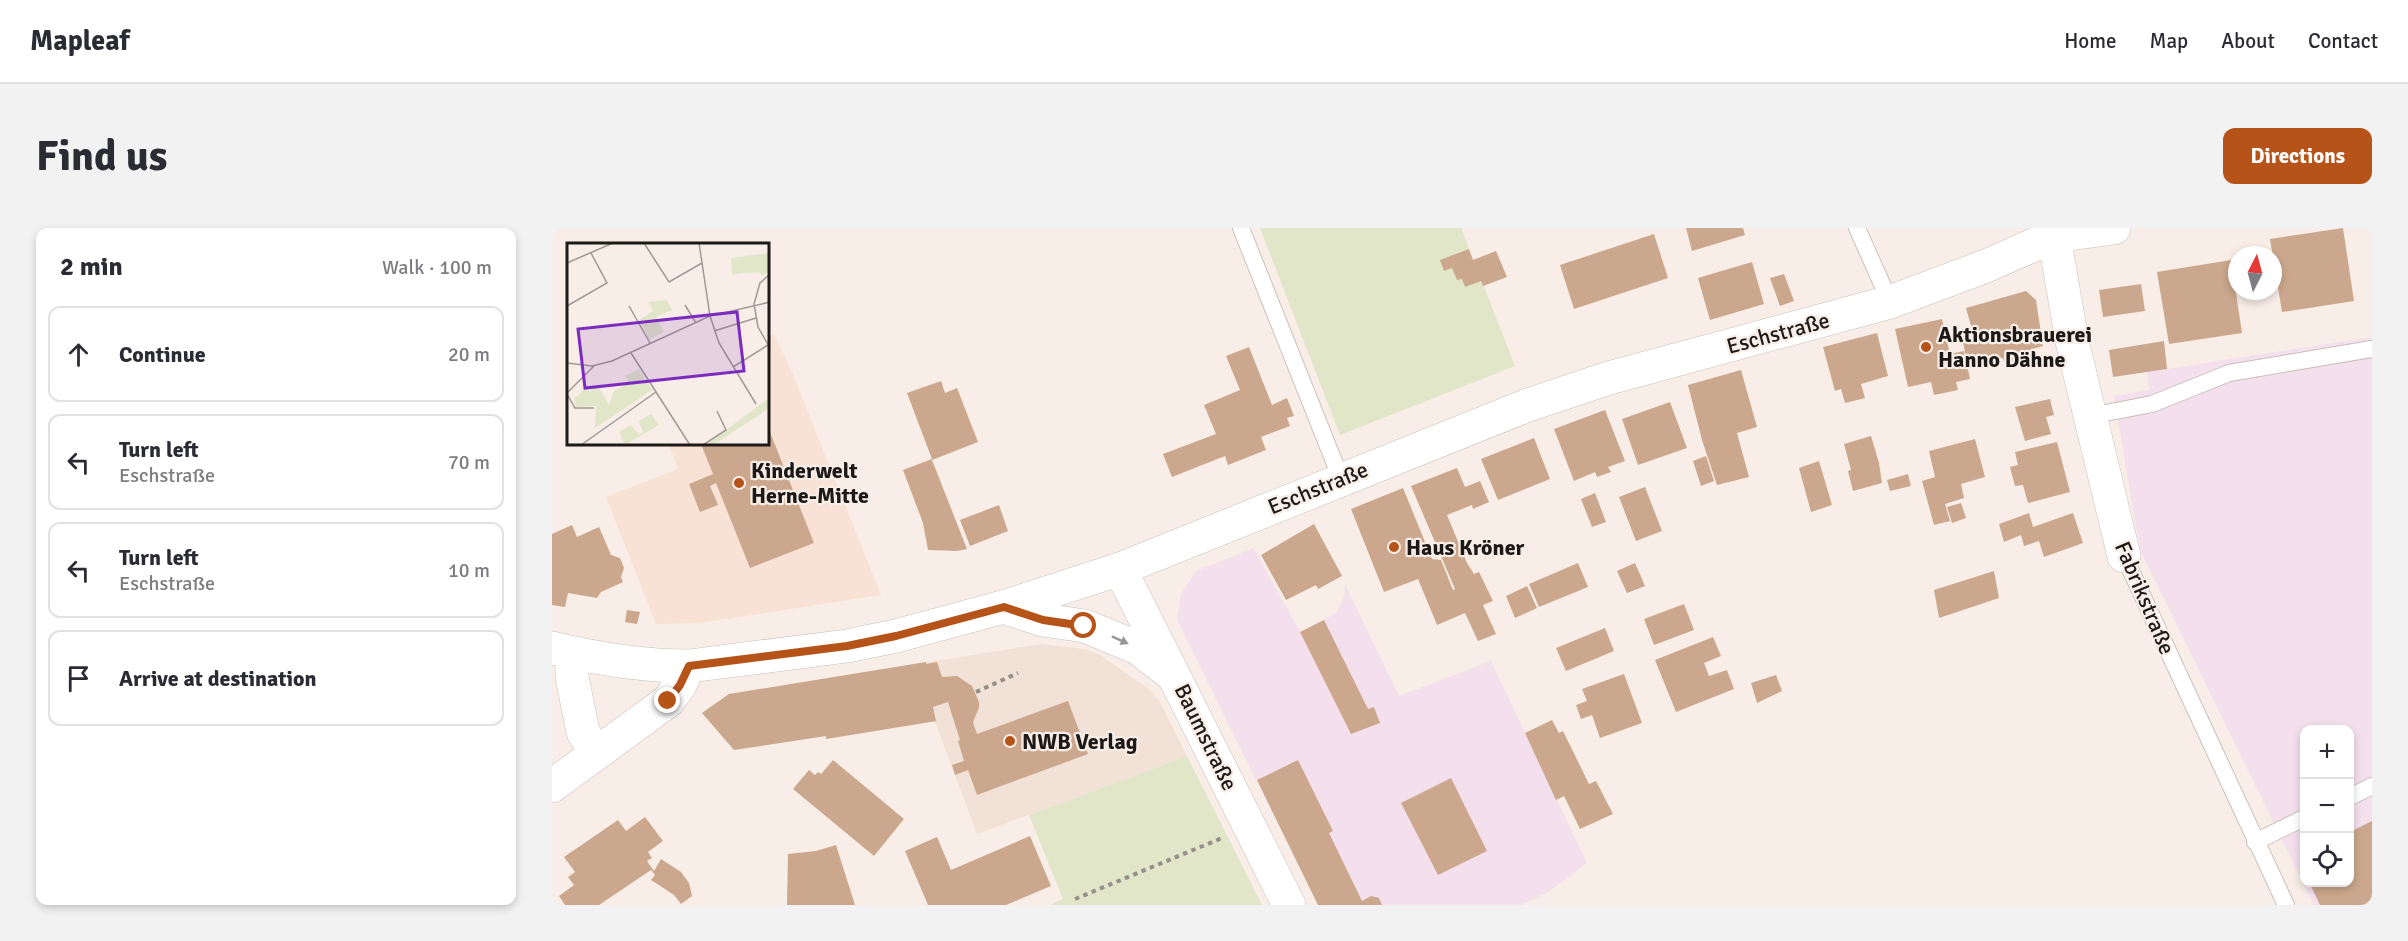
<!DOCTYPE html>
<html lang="en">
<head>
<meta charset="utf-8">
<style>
  body { margin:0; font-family:Signika,sans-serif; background:#f2f2f3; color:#2b2b33 }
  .controls { position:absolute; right:18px; bottom:18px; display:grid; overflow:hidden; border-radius:12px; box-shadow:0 3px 9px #0003 }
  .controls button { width:54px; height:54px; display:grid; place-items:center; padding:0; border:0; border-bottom:2px solid #e1e1e2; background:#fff; color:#2b2b33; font:30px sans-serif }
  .compass { position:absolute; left:1676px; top:18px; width:54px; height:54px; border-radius:50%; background:#fff; box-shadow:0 3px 9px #0003; rotate:6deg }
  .stop { position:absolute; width:18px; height:18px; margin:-14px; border:4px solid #b65318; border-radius:50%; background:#fff }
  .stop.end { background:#b65318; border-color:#fff; box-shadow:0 2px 6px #0008 }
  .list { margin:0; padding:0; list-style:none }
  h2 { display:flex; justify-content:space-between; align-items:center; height:78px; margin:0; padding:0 24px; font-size:26px }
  h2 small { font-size:20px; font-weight:400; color:#7c7c81 }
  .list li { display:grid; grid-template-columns:39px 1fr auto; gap:18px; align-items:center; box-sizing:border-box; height:96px; margin:0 12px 12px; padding:0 12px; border:2px solid #e1e1e2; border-radius:12px }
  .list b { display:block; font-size:22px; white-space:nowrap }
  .list p { margin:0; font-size:20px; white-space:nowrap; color:#7c7c81 }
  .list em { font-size:20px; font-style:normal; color:#7c7c81 }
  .icon { flex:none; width:33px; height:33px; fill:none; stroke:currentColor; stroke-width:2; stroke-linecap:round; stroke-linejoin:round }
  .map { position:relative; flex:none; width:1820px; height:677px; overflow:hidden; border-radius:12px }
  header { display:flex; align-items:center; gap:36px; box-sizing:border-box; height:84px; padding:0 30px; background:#fff; border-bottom:2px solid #e1e1e2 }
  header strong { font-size:28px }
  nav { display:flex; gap:33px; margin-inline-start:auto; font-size:21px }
  .intro { display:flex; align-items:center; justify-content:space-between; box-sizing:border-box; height:144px; padding:0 36px }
  h1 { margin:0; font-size:42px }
  .button { padding:15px 27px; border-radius:12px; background:#b65318; color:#fff; font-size:21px; font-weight:700 }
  main { display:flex; gap:36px; padding:0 36px }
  aside { flex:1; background:#fff; border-radius:12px; box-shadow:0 3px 9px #0003 }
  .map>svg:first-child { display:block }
  .built { fill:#f2e1d6 }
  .industrial { fill:#f4dfed; fill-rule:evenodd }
  .education { fill:#f8e1d5 }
  .green { fill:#e0e6c7 }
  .building { fill:#cba88d }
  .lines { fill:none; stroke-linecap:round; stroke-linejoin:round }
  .lane-casing { stroke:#c9c0b9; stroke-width:18 }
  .street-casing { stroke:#c9c0b9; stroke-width:34 }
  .secondary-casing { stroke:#c9c0b9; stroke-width:34 }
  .path { stroke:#968f8a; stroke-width:4; stroke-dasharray:4.5 4.5; stroke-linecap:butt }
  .lane { stroke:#fff; stroke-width:16 }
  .street { stroke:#fff; stroke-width:33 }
  .secondary { stroke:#fff; stroke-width:33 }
  .oneway { fill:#999897 }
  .route { stroke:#b65318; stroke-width:8 }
  .poi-dot { fill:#b65318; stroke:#f8eee7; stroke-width:2 }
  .labels { text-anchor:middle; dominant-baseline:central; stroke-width:4.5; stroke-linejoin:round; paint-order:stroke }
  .street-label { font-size:22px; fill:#1d1917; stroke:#f8eee7 }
  .poi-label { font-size:22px; font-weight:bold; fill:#1d1917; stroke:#f8eee7; text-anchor:start }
  .inset-road { fill:none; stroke:#a09994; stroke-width:1.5 }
  .view { fill:#7b2cbf; fill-opacity:0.15; stroke:#7b2cbf; stroke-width:3 }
  .inset-edge { fill:none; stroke:#1d1917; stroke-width:3 }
</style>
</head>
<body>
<header>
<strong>Mapleaf</strong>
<nav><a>Home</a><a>Map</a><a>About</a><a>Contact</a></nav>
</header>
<div class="intro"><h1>Find us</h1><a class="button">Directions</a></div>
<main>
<aside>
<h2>2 min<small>Walk · 100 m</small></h2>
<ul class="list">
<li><svg class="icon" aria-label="ahead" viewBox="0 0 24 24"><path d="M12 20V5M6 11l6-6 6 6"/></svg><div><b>Continue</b></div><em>20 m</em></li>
<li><svg class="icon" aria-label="left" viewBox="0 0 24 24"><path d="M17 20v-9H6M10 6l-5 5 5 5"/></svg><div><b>Turn left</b><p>Eschstraße</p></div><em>70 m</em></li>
<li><svg class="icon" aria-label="left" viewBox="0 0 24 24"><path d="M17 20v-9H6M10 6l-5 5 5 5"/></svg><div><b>Turn left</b><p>Eschstraße</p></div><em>10 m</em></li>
<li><svg class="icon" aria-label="arrive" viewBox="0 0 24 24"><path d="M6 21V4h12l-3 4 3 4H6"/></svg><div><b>Arrive at destination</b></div></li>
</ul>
</aside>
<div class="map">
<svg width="1820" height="677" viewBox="0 0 1820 677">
  <rect width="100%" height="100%" fill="#f8eee7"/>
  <path class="built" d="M489,416L532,421L548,427L597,461L607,472L635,528L425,606L383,494L274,511L273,508L182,522L150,485L177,466Z"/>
  <path class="industrial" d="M1820,109V677H1762L1588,322L1562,168L1598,162L1595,144ZM1752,502H1798V654H1752Z
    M702,320L748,404L784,385L792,369L793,356L847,468L939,433L1035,635L998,663L970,677H766L625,392L629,366L644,343Z"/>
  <path class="education" d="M222,106L240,144L329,367L149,395L104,396L54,269L126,241L117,216H216V108Z"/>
  <path class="green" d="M708,0H909L963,138L788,207Z
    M635,528L710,677H498L511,671L477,587Z"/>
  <path class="building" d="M1134,0H1191L1193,7L1140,23Z
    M1791,0L1802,73L1730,84L1718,11Z
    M1102,6L1116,50L1022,81L1008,37Z
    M917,21L921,32L944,23L955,49L931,58L929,53L913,59L910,51L905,52L900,40L892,43L888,32Z
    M1679,32L1690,105L1617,116L1605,44Z
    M1200,34L1212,76L1158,92L1146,50Z
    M1232,46L1242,73L1228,78L1218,50Z
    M1589,56L1593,83L1551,89L1547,62Z
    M1474,63L1484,72L1491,118L1471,124L1472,130L1453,136L1451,130L1416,140L1411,114L1423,112L1414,80Z
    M1390,91L1398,126L1412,123L1418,151L1404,154L1406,162L1382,167L1379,154L1356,159L1343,101Z
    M1325,105L1336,148L1309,156L1313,170L1293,175L1289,161L1283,163L1271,119Z
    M1612,113L1615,141L1561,149L1557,122Z
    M697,119L720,177L735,170L742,188L735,190L738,198L709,209L714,222L676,237L673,228L620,249L611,226L664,206L652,177L688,162L674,128Z
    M1189,142L1205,199L1185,205L1197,249L1165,257L1150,212L1136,157Z
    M389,153L393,165L405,160L426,214L380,232L415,321L405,323L376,322L371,295L351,242L380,231L355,165Z
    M1498,171L1502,187L1494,189L1499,206L1473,213L1463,179Z
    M1118,174L1135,220L1086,237L1070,191Z
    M1053,182L1073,233L1056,239L1059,244L1045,249L1043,244L1022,253L1002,201Z
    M216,199L262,315L198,340L164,255L158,258L166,277L148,284L137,256L161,246L149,216H216Z
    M1319,208L1327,235L1330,255L1301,263L1296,243L1299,242L1292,216Z
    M982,210L998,251L946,272L929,231Z
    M1423,211L1433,249L1409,256L1412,270L1393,276L1398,293L1382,297L1370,253L1383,249L1377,223Z
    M1505,214L1518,264L1476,275L1471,257L1463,258L1458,239L1466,237L1463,224Z
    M1154,228L1162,253L1149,258L1141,233Z
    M1267,233L1280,277L1259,284L1247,240Z
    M905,240L913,259L928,253L937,274L921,281L920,277L895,287L915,335L922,346L927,344L941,373L931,377L944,406L926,413L913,385L885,397L866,351L832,364L799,281L851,260L880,331L889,332L901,362L903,361L859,258Z
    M1356,246L1359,258L1338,263L1335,252Z
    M1093,259L1110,303L1084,313L1067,269Z
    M1043,265L1054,294L1040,299L1029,271Z
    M1409,275L1414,290L1400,295L1395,279Z
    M447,277L456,303L418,318L408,292Z
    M1477,285L1481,299L1521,285L1531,315L1492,329L1487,313L1472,318L1469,307L1452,314L1447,296Z
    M762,296L790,348L766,361L764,357L734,372L709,327Z
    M20,297L25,309L47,299L59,327L68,330L72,340L69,349L71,354L49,364L45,370L16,365L13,379L0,377V306Z
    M1026,335L1036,359L987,379L977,356Z
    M1083,335L1093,358L1075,365L1065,343Z
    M1442,343L1447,370L1387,390L1382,362Z
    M975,358L985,380L963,390L954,368Z
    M1132,376L1142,402L1102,417L1092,391Z
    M75,382L88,384L85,396L73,394Z
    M772,392L816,481L822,479L828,495L799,506L748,404Z
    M1053,400L1062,423L1014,443L1004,420Z
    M1161,409L1169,428L1152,435L1157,448L1175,442L1182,461L1124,484L1103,432Z
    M374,434V436L385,434L390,449L405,448L420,458L427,474V480L421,494L425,506L516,473L536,526L425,567L416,542L403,547L400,537L412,533L406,513L408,512L396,474L381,479L384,493L274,511V508L182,522L150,485L177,466Z
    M1072,446L1090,495L1048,510L1040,487L1029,491L1024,477L1035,473L1030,461Z
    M1224,447L1230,463L1205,475L1199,455Z
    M1000,492L1007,505L1011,503L1037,556L1044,553L1061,586L1028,601L1012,568L1004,572L973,505Z
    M281,532L352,591L322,628L241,561L257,542L263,547L266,544L269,546Z
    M746,532L781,603L777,605L810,673L819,668L827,670L830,677H766L705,552Z
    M899,550L935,623L886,647L849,575Z
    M93,589L111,613L96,624L100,630L95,633L102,643L109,631L129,644L137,655L140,668L129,676L122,667L99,652L103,647L99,642L47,677H13L7,668L22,657L16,649L23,644L12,629L66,592L74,603Z
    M1820,593V677H1768L1757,654H1798V604Z
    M478,608L499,658L454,677H376L353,623L385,609L399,642Z
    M284,617L303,677H235L236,626L264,623Z"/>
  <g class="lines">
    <g class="lane-casing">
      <path id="lane" d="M689,0L789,251
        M1305,0L1338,74
        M1538,188L1600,176L1677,145L1820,121
        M1572,328L1734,677
        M1798,569L1820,558
        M1703,614L1752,590"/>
    </g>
    <g class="street-casing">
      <path id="street" d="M1562,0L1502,8L1520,113L1572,328
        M0,420C46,431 90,438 137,438L295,418L344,408L451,379L568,341L976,177L1057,150L1338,74L1434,38L1502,8L1501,0
        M20,425V449L31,504L44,525
        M0,558L116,473L128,457L137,438"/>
    </g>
    <g class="secondary-casing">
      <path id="secondary" d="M568,341L737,677
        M451,379L491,392L533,398L586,420L618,445"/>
    </g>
    <path class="path" d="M424,464L466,445
      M523,671L670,610"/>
    <use href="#lane" class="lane"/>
    <use href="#street" class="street"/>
    <use href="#secondary" class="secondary"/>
  </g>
  <defs><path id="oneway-solid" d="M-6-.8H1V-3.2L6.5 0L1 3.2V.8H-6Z" transform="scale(1.5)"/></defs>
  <use class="oneway" href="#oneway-solid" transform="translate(568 412) rotate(24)"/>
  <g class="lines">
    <path class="route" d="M116,473L128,457L137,438L295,418L344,408L452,379L491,392L532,398"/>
  </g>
  <g class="poi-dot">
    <circle cx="1374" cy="119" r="6"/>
    <circle cx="187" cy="255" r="6"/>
    <circle cx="842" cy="319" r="6"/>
    <circle cx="458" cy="513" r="6"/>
  </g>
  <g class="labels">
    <g class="street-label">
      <text transform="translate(1226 105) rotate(-15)">Eschstraße</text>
      <text transform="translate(766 260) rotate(-22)">Eschstraße</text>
      <text transform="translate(1593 370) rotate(67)">Fabrikstraße</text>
      <text transform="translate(654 509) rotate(64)">Baumstraße</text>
    </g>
    <g class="poi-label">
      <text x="1386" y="106">Aktionsbrauerei<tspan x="1386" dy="25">Hanno Dähne</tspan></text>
      <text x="199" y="242">Kinderwelt<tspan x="199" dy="25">Herne-Mitte</tspan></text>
      <text x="854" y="319">Haus Kröner</text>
      <text x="470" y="513">NWB Verlag</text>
    </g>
  </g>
  <g transform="translate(15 15)">
    <rect width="202" height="202" fill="#f8eee7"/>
    <path d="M202,10V28L196,33L192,29L165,31L164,15ZM100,57L105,67L89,74L97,89L82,97L72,77L86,68L81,59ZM72,126L85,147L28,185L29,163L9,164L7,156L19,145L24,149L26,143L33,146L42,162L47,148L62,140L58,133ZM202,155L201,166L148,201L139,202ZM84,171L92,182L58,202L52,189L64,182L72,192L76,189L72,178Z" fill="#e0e6c7"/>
    <path class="inset-road" d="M77,0L102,39L135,20M0,20L46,0M203,31L193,40L187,61L191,84L203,105M118,62L129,80M0,63L40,40L24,10M62,63L83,100M147,88L189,75M64,110L123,202M0,120L25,123L45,118L143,73L132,0M166,124L201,102M0,150L27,123M0,151L8,165H27M189,161L152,100L143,73L203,59M14,202L89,149M136,202L159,187L150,168"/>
    <path class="view" d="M170,69L177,128L18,145L11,86Z"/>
    <rect width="202" height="202" class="inset-edge"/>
  </g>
</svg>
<div class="controls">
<button>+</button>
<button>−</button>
<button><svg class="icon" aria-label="locate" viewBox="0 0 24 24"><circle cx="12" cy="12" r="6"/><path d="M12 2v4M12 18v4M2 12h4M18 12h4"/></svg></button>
</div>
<svg class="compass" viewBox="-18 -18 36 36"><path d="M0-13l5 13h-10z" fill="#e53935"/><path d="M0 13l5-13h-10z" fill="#7c7c81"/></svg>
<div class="stop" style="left:532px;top:398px"></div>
<div class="stop end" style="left:116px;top:473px"></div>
</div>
</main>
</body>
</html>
